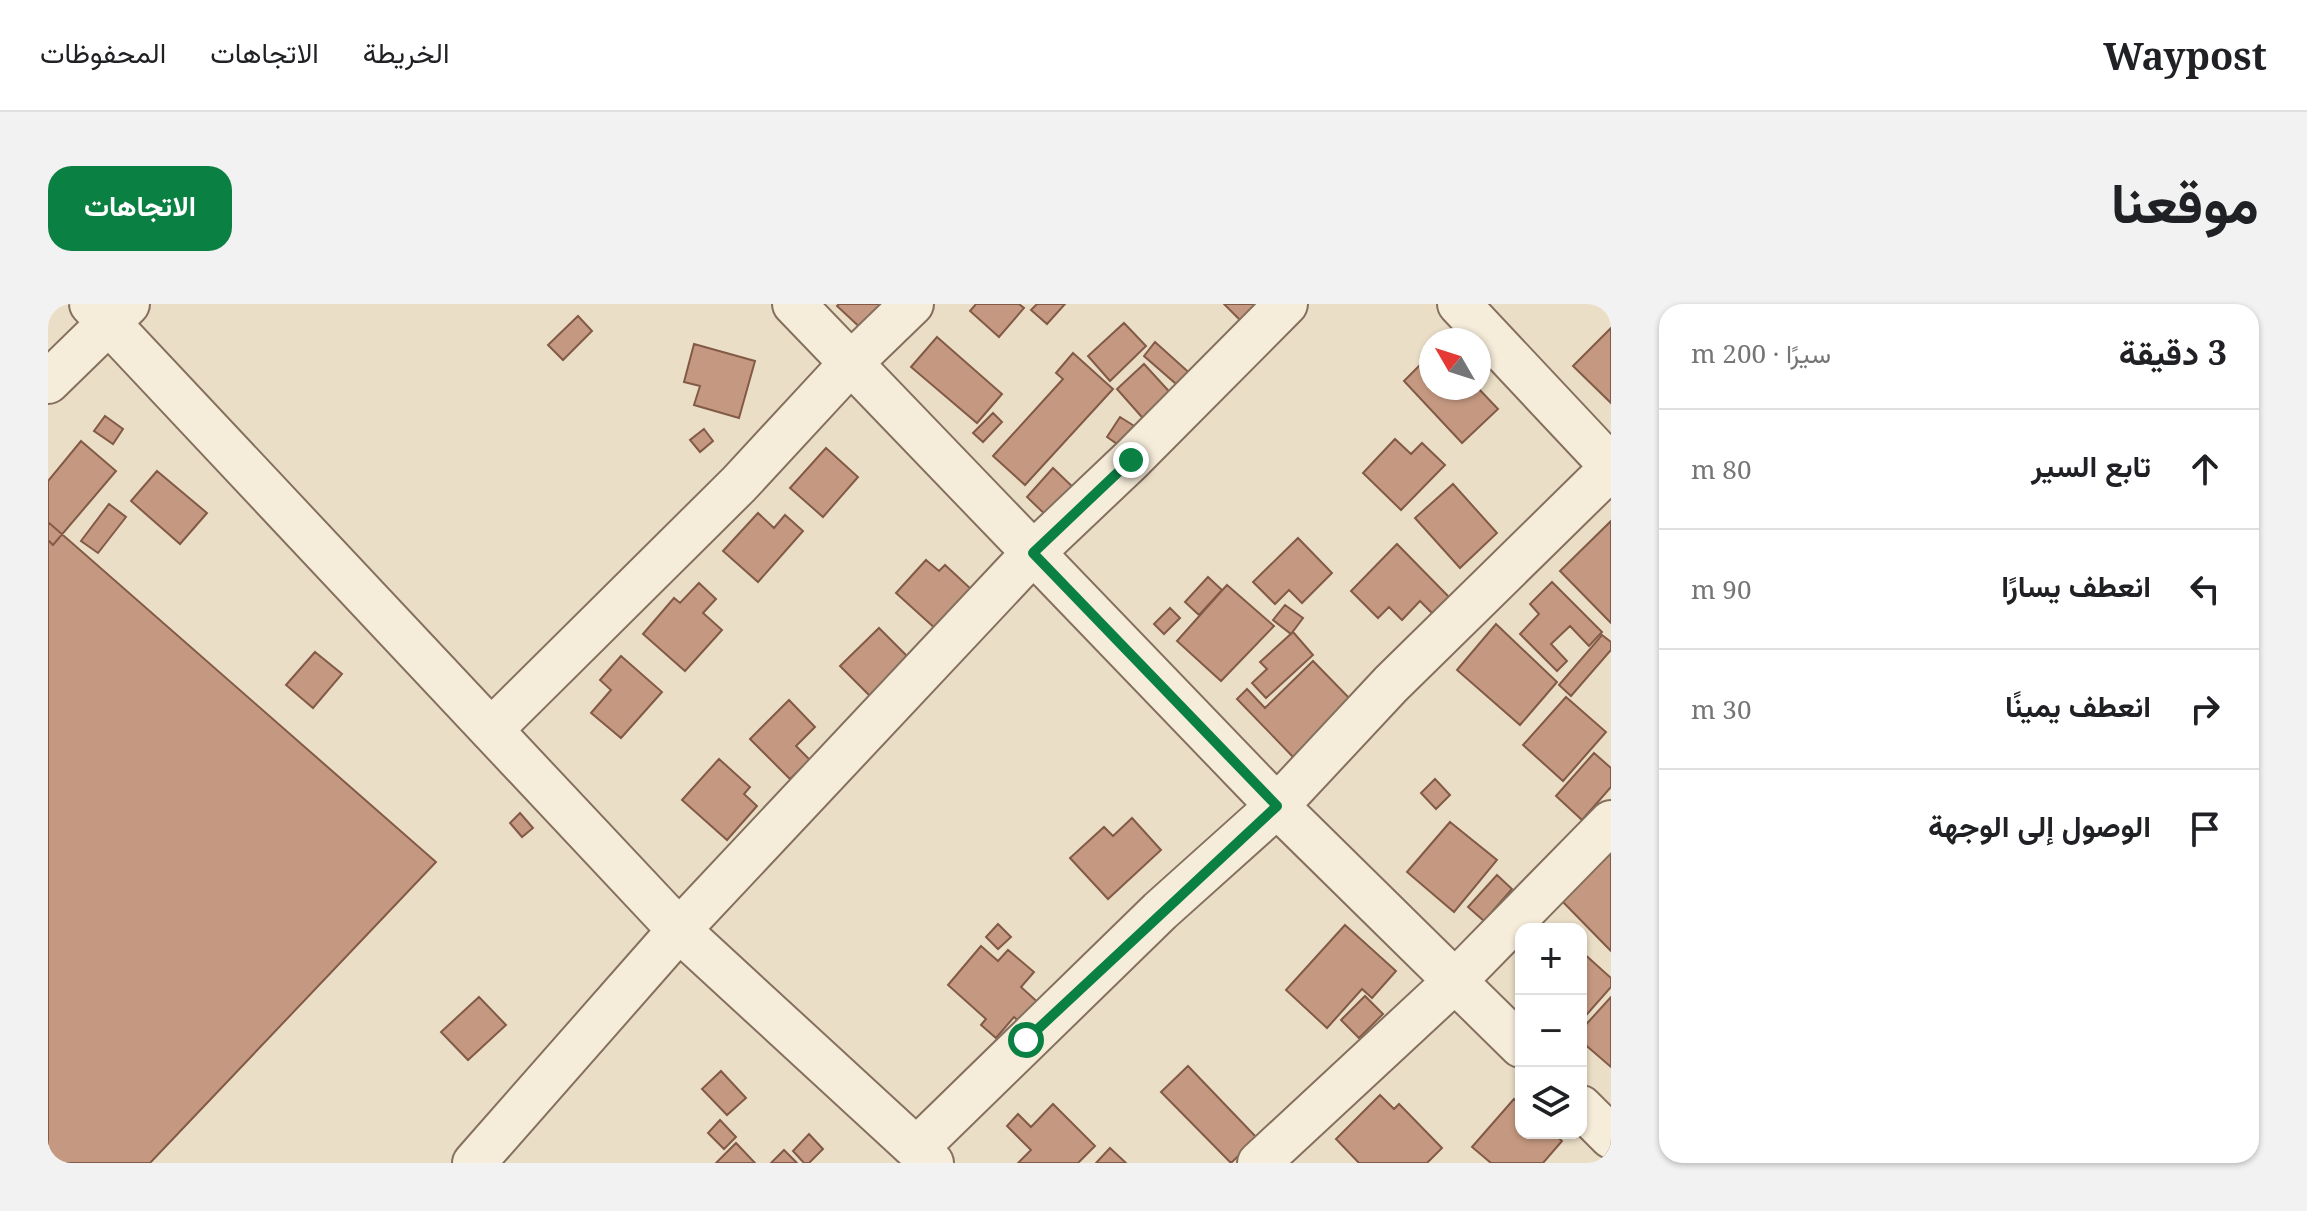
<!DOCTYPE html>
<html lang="ar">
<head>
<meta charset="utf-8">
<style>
  body { margin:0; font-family:"Noto Serif",Vazirmatn,serif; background:#f2f2f2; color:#202124; direction:rtl }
  .controls { position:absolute; right:24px; bottom:24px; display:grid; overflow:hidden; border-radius:16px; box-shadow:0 2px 6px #0004 }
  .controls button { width:72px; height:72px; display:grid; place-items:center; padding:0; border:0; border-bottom:2px solid #e0e0e0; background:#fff; color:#202124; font:40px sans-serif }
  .compass { position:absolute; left:1371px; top:24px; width:72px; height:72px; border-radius:50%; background:#fff; box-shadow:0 2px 6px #0004; rotate:309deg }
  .stop { position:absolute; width:24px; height:24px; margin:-18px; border:6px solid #0b8043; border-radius:50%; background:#fff }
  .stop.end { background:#0b8043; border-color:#fff; box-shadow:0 2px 8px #0008 }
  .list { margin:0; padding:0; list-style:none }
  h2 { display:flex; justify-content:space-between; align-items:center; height:104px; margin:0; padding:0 32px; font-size:34px }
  h2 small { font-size:26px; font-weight:400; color:#757577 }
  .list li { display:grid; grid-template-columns:52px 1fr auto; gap:24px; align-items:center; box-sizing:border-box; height:120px; padding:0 32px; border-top:2px solid #e0e0e0 }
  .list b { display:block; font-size:30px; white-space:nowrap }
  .list em { font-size:26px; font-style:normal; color:#757577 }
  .icon { flex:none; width:44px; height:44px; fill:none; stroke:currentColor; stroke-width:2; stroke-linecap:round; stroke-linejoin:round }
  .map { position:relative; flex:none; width:1563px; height:859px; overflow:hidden; direction:ltr; border-radius:24px }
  header { display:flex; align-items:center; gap:48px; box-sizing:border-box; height:112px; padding:0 40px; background:#fff; border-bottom:2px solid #e0e0e0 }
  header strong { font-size:38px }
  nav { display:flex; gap:44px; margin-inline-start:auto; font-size:28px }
  .intro { display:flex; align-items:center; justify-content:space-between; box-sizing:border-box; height:192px; padding:0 48px }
  h1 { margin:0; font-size:56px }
  .button { padding:20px 36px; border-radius:24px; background:#0b8043; color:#fff; font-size:28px; font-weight:700 }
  main { display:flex; gap:48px; padding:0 48px }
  aside { flex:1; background:#fff; border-radius:24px; box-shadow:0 2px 6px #0004 }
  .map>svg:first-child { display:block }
  .building { fill:#c59981; stroke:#825a46; stroke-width:2 }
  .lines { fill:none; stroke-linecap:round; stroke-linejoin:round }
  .minor-casing { stroke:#85705e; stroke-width:46 }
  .minor { stroke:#f6ecda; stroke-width:42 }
  .route { stroke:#0b8043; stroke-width:10 }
</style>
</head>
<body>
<header>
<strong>Waypost</strong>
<nav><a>الخريطة</a><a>الاتجاهات</a><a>المحفوظات</a></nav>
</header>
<div class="intro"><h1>موقعنا</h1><a class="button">الاتجاهات</a></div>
<main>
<aside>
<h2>3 دقيقة<small>سيرًا · 200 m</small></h2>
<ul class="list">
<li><svg class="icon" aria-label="ahead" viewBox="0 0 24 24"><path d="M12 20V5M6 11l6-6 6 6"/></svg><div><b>تابع السير</b></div><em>80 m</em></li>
<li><svg class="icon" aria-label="left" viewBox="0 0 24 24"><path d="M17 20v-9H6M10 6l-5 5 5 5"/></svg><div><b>انعطف يسارًا</b></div><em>90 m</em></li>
<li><svg class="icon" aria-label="right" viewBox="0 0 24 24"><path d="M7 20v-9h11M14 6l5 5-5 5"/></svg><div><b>انعطف يمينًا</b></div><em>30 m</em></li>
<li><svg class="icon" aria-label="arrive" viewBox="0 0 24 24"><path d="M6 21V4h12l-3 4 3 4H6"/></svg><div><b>الوصول إلى الوجهة</b></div></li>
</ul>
</aside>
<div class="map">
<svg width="1563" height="859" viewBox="0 0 1563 859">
  <rect width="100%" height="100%" fill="#ebdec7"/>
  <path class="building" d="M791,0H842L817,28L789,2Z
    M928,0H971L976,4L951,33L922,7Z
    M989,0H1017L999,20L983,6Z
    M1176,0H1221L1198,22Z
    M530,12L544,27L515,56L500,41Z
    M1076,19L1098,42L1062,77L1040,52Z
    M1563,24V99L1525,62Z
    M889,33L954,90L929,119L863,63Z
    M1107,38L1146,73L1135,86L1096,52Z
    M646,40L707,57L691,114L646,101L652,82L636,78Z
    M1025,49L1065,85L977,181L945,152L1015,75L1008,69Z
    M1377,56L1383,62V84H1404L1412,92L1420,84H1430L1450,105L1414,139L1356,77Z
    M1096,60L1128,95L1100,120L1069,85Z
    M945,109L954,118L935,138L925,129Z
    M57,112L75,125L65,140L46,127Z
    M1072,113L1091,125L1078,146L1059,133Z
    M656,125L665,137L652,148L642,136Z
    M1347,135L1363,150L1374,139L1397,161L1353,206L1315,169Z
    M33,137L68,167L5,241L0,236V177Z
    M778,144L810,173L775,213L742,184Z
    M1005,164L1030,188L1004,217L979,193Z
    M109,167L159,209L132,240L83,197Z
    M1405,180L1449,229L1412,264L1367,214Z
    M61,200L78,213L50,249L33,237Z
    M710,209L726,224L737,211L755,227L710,278L675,247Z
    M1563,217V319L1512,267Z
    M0,218L388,558L102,859H0Z
    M1250,234L1284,269L1254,299L1241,286L1227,300L1205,278Z
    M1349,240L1401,293L1384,309L1372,297L1354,316L1341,303L1330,314L1303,287Z
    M878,256L891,267L897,261L924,286L889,326L848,289Z
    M1160,273L1174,286L1151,311L1137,298Z
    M1504,278L1554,328L1541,342L1522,322L1503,340L1519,357L1509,367L1472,330L1491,310L1482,300Z
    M651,279L668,295L655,309L674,326L637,367L595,330L626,294L632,299Z
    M1179,281L1226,322L1173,377L1129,337Z
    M1237,301L1255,314L1243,330L1225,316Z
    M1122,304L1132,314L1116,330L1106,320Z
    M1448,320L1509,378L1472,421L1409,366Z
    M831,324L863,356L824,394L792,362Z
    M1245,328L1265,351L1218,394L1204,379L1219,365L1212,358Z
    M1554,331L1563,338V346L1523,392L1511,381Z
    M267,348L294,370L265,404L238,381Z
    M573,352L614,388L573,434L543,409L563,386L552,376Z
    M1265,357L1306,399L1248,456L1189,395L1199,385L1217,404Z
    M1518,393L1558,428L1515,477L1475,441Z
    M741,396L767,423L748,442L762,456L742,475L702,435Z
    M1546,449L1563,464V483L1534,516L1508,492Z
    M671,455L702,483L696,490L709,502L679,536L634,496Z
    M1387,475L1402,491L1388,505L1373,489Z
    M472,509L485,524L474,533L462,519Z
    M1084,514L1113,546L1060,595L1022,554L1056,523L1065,532Z
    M1402,518L1449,556L1406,608L1359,568Z
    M1562,548L1563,549V647L1513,596Z
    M1449,571L1464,585L1436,617L1420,603Z
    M950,620L963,633L950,645L938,633Z
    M1297,621L1348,667L1324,694L1314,685L1279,724L1238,686Z
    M933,642L950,657L960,646L986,668L973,683L996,704L978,724L966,713L948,734L933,721L938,715L900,681Z
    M1533,647L1563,674V683L1533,717Z
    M1317,692L1335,710L1311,734L1293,716Z
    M431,693L458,721L420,756L393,728Z
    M1563,693V763L1533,737V726Z
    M1140,762L1209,834L1183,859L1113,788Z
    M673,767L698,794L679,811L654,785Z
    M1332,791L1346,805L1351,800L1394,844L1379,859H1311L1288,835Z
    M1466,795L1473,801V829H1505L1514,837L1495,859H1443L1424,843Z
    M1005,800L1047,842L1030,859H970L983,846L959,822L970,810L983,823Z
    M672,816L688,833L676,845L660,829Z
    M761,830L775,845L761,859H756L745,847Z
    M688,839L707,859H668Z
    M1062,844L1078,859H1048Z
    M736,846L749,859H723Z"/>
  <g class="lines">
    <g class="minor-casing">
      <path id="minor" d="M43,0L631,626L884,859
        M746,0L1229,502L1473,742
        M1411,0L1563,162
        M0,78L80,0
        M443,426L691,180L802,60L864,0
        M1533,803L1563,833
        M870,843L1112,607L1229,502L1343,380L1563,164
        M426,859L631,626L985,249L1083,156L1238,0
        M1211,859L1407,677L1563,518"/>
    </g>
    <use href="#minor" class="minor"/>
  </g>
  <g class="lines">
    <path class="route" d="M978,736L1229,502L985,249L1083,156"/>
  </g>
</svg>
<div class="controls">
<button>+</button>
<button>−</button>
<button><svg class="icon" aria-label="layers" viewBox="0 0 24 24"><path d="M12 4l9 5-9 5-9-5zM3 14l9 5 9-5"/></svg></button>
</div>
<svg class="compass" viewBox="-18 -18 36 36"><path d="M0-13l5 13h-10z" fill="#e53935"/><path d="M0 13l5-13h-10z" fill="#757577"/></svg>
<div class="stop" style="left:978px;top:736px"></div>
<div class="stop end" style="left:1083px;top:156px"></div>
</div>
</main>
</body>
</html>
